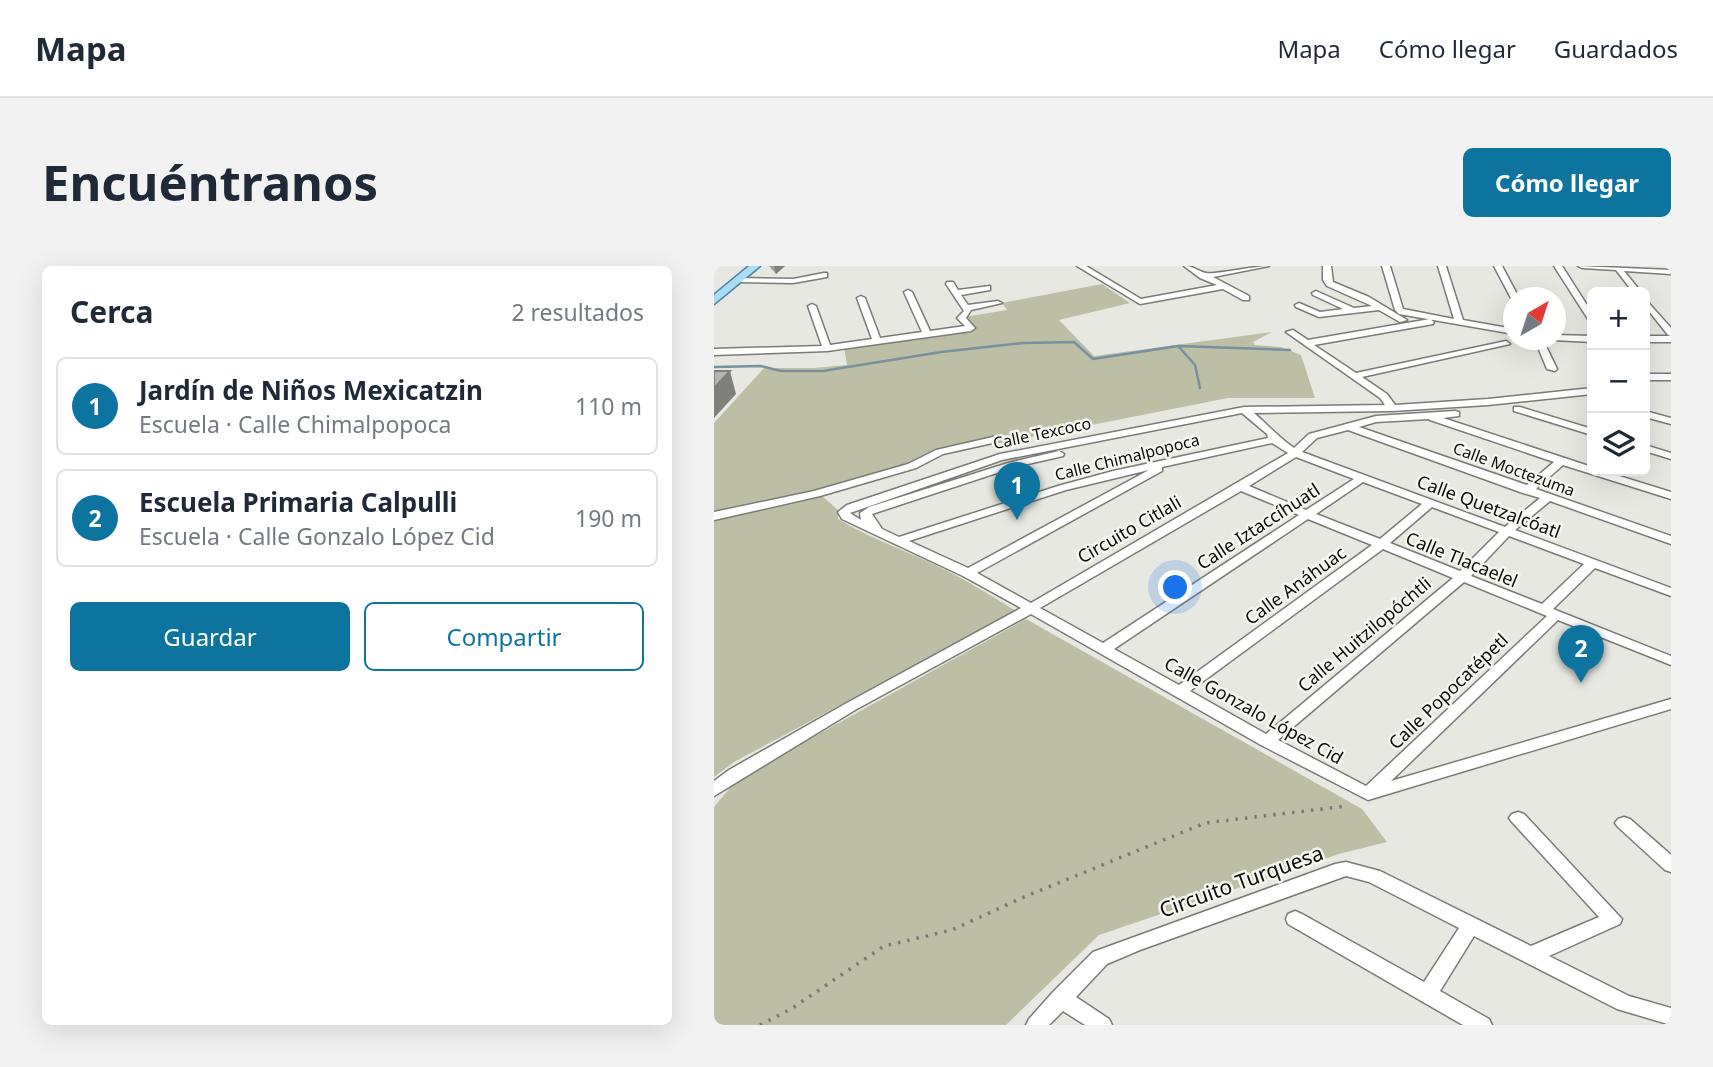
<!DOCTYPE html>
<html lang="es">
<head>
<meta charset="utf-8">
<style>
  body { margin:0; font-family:"Noto Sans",sans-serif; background:#f2f2f3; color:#1f2937 }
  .controls { position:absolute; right:21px; top:21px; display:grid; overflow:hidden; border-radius:10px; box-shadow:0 7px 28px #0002 }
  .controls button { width:63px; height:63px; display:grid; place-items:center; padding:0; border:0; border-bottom:2px solid #e0e1e3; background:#fff; color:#1f2937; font:35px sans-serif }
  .compass { position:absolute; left:789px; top:21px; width:63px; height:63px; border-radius:50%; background:#fff; box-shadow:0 7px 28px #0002; rotate:39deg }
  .you { position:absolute; left:462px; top:322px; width:24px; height:24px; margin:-18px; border:5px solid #fff; border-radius:50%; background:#1a73e8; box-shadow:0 0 0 10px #1a73e833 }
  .badge { display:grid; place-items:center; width:46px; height:46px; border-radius:50%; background:#0d74a0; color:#fff; font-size:23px; font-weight:700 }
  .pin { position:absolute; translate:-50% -58px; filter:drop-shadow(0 2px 4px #0008) }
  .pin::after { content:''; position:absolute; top:37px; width:24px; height:21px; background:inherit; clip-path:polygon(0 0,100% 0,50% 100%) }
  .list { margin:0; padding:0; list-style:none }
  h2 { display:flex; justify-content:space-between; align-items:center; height:91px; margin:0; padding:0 28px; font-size:30px }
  h2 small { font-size:23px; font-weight:400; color:#747a83 }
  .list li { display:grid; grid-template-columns:46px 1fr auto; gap:21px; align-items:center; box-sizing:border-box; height:98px; margin:0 14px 14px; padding:0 14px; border:2px solid #e0e1e3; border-radius:10px }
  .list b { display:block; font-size:26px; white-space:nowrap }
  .list p { margin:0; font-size:23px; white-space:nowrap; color:#747a83 }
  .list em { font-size:23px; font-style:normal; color:#747a83 }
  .actions { display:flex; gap:14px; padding:21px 28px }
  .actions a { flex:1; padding:16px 0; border:2px solid #0d74a0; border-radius:10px; text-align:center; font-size:24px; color:#0d74a0 }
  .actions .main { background:#0d74a0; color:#fff }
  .icon { flex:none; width:38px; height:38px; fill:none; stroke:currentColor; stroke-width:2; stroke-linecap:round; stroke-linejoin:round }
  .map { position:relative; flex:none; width:957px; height:759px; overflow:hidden; border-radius:10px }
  header { display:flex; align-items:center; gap:42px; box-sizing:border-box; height:98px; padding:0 35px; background:#fff; border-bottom:2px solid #e0e1e3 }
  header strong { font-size:33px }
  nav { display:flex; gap:38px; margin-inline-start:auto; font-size:24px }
  .intro { display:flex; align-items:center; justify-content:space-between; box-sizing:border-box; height:168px; padding:0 42px }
  h1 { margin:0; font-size:49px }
  .button { padding:18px 32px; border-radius:10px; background:#0d74a0; color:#fff; font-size:24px; font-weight:700 }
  main { display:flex; gap:42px; padding:0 42px }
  aside { flex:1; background:#fff; border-radius:10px; box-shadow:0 7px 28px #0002 }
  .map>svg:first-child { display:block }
  .green { fill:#bdbfa4 }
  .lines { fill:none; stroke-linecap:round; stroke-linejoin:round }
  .stream { stroke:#7791a0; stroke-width:2.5 }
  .minor-casing { stroke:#7a7b75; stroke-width:3 }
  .major-casing { stroke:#4e84a1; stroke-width:3 }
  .path { stroke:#797975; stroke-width:3.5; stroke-dasharray:2.5 7; stroke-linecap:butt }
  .minor { fill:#fff; fill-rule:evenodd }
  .major { fill:#aadcf7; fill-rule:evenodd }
  .wall { fill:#9d9d97 }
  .shaded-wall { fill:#7f7f7b }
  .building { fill:#b6b6b0; stroke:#7f7f7b; stroke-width:2 }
  .labels { text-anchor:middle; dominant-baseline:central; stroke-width:5; stroke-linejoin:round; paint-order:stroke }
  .far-street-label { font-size:16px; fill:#0c0c0a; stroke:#f5f6ef }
  .street-label { font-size:18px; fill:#0c0c0a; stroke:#f5f6ef }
  .near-street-label { font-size:21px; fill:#0c0c0a; stroke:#f5f6ef }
</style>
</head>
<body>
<header>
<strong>Mapa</strong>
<nav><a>Mapa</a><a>Cómo llegar</a><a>Guardados</a></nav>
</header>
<div class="intro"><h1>Encuéntranos</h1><a class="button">Cómo llegar</a></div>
<main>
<aside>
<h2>Cerca<small>2 resultados</small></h2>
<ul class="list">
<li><span class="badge">1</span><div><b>Jardín de Niños Mexicatzin</b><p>Escuela · Calle Chimalpopoca</p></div><em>110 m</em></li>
<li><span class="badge">2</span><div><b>Escuela Primaria Calpulli</b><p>Escuela · Calle Gonzalo López Cid</p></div><em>190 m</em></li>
</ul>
<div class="actions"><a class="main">Guardar</a><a>Compartir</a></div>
</aside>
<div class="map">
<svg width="957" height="759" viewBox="0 0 957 759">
  <rect width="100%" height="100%" fill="#e8e8e2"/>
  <path class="green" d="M388,18L416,37L345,54L380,90L558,66L539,76L541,79L567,81L587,89L601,132H514L231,188L202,202L108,230L124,244V253C156,272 185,282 217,297C247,311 275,328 302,345L20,496L0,511V157L50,102H99L133,99L130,82L260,64L250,51L293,44L288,37Z
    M312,353L648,543L673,576L625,588L385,669L292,759H0V541L19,518L56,495Z"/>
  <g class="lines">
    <path class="stream" d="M465,81L481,99L486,122
      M0,101L47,100L67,105H109L227,86L309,77L360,76L379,93L464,80L576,84"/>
    <g class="minor-casing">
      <path id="minor" d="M363,0H372L427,33L503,19L486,12L470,0C480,0 483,5 492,7C500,9 540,0 555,0L499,11L535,30V34H529L509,23L426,38Z
        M609,0H617L619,16L655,31L693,54L686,56L665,44L605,51L582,41L581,39L585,37L606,46L629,43L599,29L598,27L602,25L640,42L658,40L613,20L609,14Z
        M668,0H676L689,43L740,53L724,0H732L749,54L800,63V68L685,48L681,44Z
        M780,0H788L805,32L798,34Z
        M840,0H848L878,47V55L874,53Z
        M864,0L957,4V8L910,5L927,26H919L902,4L868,2Z
        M110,7H113V11L79,17L25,16L21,14L25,12L79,13Z
        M233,16H239L244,24L276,20V24L247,29L254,39L284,35L288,37L257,44L252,52L261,62L257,65L113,85L0,89V83L108,80L94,40L98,38L102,40L116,79L158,73L143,32L147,30L151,32L166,72L208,66L190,26L194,24L198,26L216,65L251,60L243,52L250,45L232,18Z
        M931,33L957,62V70L954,69L931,40Z
        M716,53L720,56L719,58L600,79L642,107L792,75L796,78L648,111L673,128L681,139L774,133L878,122V128L774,139L678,145L540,147C554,159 565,172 580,182L595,168L662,150L741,145L745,146V150L729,152L878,201V205H889L957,226V233L849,199L822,223L957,270V278L836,235L801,264L957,322V330L881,302L839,343L957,390V399L844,354L677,515L957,433V443L654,534L547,479L317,348L141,444L0,530V515L15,504L131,438L307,342L249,310L128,253L124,246L133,239L286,188L530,141L671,139L666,132L572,66L579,64L594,74ZM528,147L553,168L554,172L399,205L344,220L185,271L168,263L158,248L301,201L349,190L350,188L345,185L294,197L155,241L146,247L147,254L136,247L288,194ZM715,153L716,154L840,196L813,219L645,161L662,156ZM634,164L809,227L826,232L791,261L588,186L603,172ZM558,177L574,187L317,337L263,307L448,205V201ZM582,191L640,213L592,244L535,220ZM435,204L254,302L195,275L352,224ZM649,216L708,238L666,273L602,248ZM527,225L585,249L389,377L326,342ZM718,241L785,266L746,305L676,277ZM594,253L658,279L465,419L400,383ZM795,270L870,298L828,338L757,310ZM669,283L739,312L552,468L476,425ZM750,316L833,350L652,520L564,474Z
        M842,69L878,70V76L839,74H842Z
        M931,70H957V76H931Z
        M821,74H829L843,103L841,105L833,103Z
        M931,108H957V114H931Z
        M800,141H806L878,163V169L800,145Z
        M931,145L957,152V158L931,151Z
        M279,171L283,172V176L229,188L202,202L106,230L0,254V246L100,225L194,198L222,184Z
        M931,179L957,187V193L931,185Z
        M804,546L810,548L908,653L906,658L835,690L915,730L957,742V759L903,743L760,670L726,725L775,753L778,759H749L574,658L572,653L574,648L581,645L588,648L710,716L745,662L655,616L632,610L426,684L393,698L362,731L395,753L398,759H371L349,745L335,759H312L315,753L339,726L379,686L621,598L632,596L666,605L817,680L885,651L798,556L795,552L798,548Z
        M910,551L916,553L957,589V606L951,604L904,561L901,557L904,553Z"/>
    </g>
    <g class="major-casing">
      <path id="major" d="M35,0H46L0,38V29Z"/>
    </g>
    <path class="path" d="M46,759L77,743L170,680L238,664L310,631L491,557L633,540"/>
    <use href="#minor" class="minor"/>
    <use href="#major" class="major"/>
  </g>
  <path class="wall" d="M55,0H71L62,8Z"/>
  <path class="shaded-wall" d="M60,0H71L62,8Z
    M16,105L22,128L0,152V122Z"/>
  <path class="building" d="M0,105H16L0,122Z"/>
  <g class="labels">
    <g class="far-street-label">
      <text transform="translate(328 167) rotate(-12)">Calle Texcoco</text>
      <text transform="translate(413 191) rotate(-14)">Calle Chimalpopoca</text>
      <text transform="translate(800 203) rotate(20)">Calle Moctezuma</text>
    </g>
    <g class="street-label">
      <text transform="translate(775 240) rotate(20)">Calle Quetzalcóatl</text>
      <text transform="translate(544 260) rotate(-33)">Calle Iztaccíhuatl</text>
      <text transform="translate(415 263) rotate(-30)">Circuito Citlali</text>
      <text transform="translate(748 293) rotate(22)">Calle Tlacaelel</text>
      <text transform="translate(581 319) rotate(-36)">Calle Anáhuac</text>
      <text transform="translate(650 368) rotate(-40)">Calle Huitzilopóchtli</text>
      <text transform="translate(734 425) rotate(-44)">Calle Popocatépetl</text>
      <text transform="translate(540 444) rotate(29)">Calle Gonzalo López Cid</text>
    </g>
    <g class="near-street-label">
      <text transform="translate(527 615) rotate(-20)">Circuito Turquesa</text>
    </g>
  </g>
</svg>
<div class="controls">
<button>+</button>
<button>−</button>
<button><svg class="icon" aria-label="layers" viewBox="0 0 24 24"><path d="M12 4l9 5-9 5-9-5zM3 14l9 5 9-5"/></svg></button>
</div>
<svg class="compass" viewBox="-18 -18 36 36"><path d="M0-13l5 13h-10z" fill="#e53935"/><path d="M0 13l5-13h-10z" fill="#747a83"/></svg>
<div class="you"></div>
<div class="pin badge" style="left:303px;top:254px">1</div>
<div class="pin badge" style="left:867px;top:417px">2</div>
</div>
</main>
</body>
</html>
